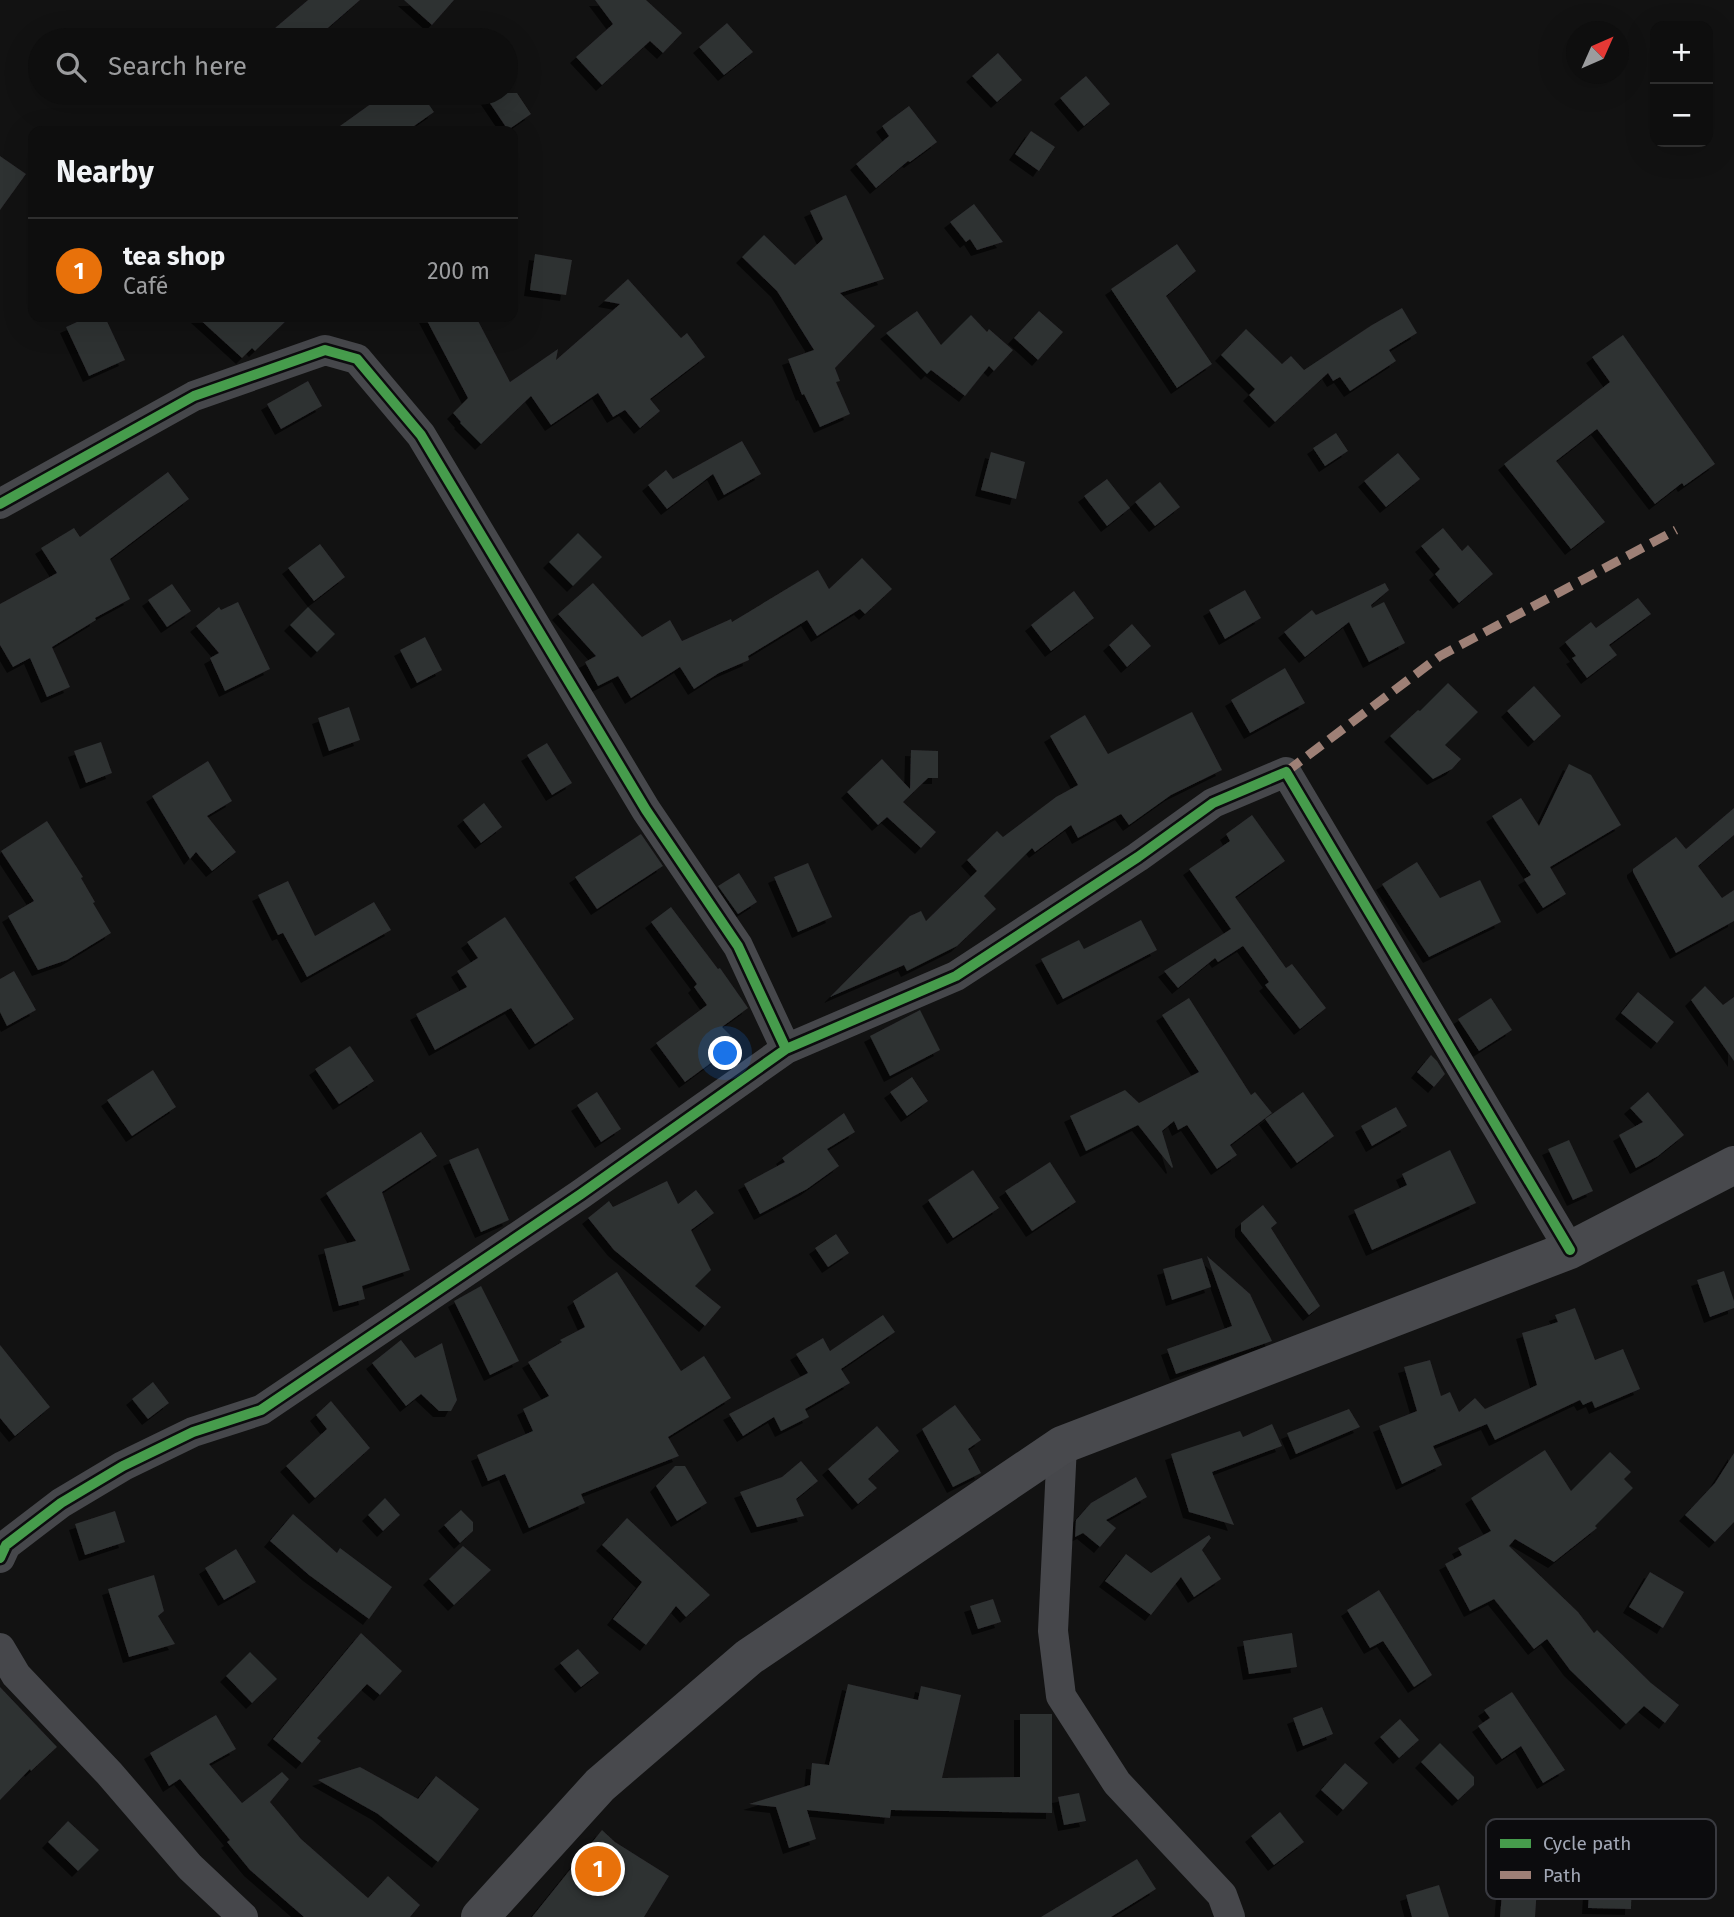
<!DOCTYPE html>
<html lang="en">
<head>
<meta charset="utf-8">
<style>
  body { margin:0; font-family:"Fira Sans",sans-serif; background:#1c1c1c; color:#f1f3f6 }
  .controls { position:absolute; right:21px; top:21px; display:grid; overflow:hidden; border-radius:14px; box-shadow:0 7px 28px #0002 }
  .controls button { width:63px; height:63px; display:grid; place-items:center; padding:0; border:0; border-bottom:2px solid #2e2e2e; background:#0e0e0e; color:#f1f3f6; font:35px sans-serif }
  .compass { position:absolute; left:1566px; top:21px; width:63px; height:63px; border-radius:50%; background:#0e0e0e; box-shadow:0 7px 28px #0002; rotate:45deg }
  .you { position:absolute; left:726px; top:1054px; width:24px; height:24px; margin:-18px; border:5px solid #fff; border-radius:50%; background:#1a73e8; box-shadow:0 0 0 10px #1a73e833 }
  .badge { display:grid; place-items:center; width:46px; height:46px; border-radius:50%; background:#b45309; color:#fff; font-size:23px; font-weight:700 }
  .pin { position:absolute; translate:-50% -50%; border:4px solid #fff; box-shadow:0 2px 7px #0006 }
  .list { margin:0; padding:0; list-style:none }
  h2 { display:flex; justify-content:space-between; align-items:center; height:91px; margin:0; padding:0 28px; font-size:30px }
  h2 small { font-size:23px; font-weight:400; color:#9b9c9e }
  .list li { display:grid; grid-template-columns:46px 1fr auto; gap:21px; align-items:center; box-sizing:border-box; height:105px; padding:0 28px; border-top:2px solid #2e2e2e }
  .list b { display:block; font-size:26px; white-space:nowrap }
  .list p { margin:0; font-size:23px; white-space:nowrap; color:#9b9c9e }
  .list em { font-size:23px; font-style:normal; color:#9b9c9e }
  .icon { flex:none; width:38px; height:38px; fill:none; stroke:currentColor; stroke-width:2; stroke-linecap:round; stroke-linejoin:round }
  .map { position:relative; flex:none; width:1734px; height:1917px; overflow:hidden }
  .search { position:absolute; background:#0e0e0e; box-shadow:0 7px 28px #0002; left:28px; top:28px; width:490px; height:77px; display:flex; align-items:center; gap:18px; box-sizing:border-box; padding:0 24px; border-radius:38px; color:#9b9c9e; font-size:26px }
  .panel { position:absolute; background:#0e0e0e; box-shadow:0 7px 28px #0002; left:28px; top:126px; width:490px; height:196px; border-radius:14px }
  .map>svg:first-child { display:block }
  .building { fill:#2f3032; filter:url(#shadow) }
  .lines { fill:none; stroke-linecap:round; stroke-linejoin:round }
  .minor { stroke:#46474b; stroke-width:30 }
  .highway { stroke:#48494d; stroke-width:38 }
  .quiet { stroke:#9e8076; stroke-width:9; stroke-dasharray:18 9; stroke-linecap:butt }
  .cycleway-casing { stroke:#0c0c0e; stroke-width:15 }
  .cycleway { stroke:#469c4c; stroke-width:10 }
  .key { fill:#0c0c0e; stroke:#393a40; stroke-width:2 }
  .key-label { font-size:19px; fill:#a1a7b5 }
</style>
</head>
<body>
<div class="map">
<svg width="1734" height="1917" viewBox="0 0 1734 1917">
  <defs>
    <filter id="shadow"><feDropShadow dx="-6" dy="6" stdDeviation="0" flood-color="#0009"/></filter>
  </defs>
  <rect width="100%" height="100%" fill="#121212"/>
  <path class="building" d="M308,0H360L314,40H261Z
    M404,0H454L432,25Z
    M595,0H646L682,33L663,53L650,41L602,85L576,57L613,24Z
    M727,23L753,52L724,75L699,47Z
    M998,53L1022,80L997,102L972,76Z
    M1086,76L1110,104L1084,126L1060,98Z
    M397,93H421L434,112L407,131H333L379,98L383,103Z
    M483,93H517L531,114L508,130Z
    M909,106L937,142L910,162L908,161L876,188L856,164L889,136L882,126Z
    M1031,131L1055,147L1039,171L1015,154Z
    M0,156L26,174L0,210Z
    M846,195L884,279L840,293L875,326L835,368L840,381L836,382L850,414L820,427L804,394L802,395L788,359L814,350L777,291L742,257L764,235L795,265L823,239L810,211Z
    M974,204L1003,242L977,250L970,239L966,242L950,222Z
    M1177,244L1196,271L1166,296L1212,364L1177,388L1111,289Z
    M535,254L572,260L566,295L530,290Z
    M628,279L681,338L687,333L705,357L650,399L660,411L640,428L625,410L613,417L598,393L551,425L531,396L481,444L460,423L461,422L453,413L468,398L425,317H476L510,382L558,349L556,360L620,304L604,301Z
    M1402,308L1417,333L1389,350L1396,361L1350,391L1340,377L1333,381L1328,373L1275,422L1249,395L1255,389L1221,355L1246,329L1282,364L1291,356L1304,370L1372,325Z
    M917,311L941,345L971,315L987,332L989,329L1013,350L994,371L989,366L965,396L931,370L927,374L886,333Z
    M1039,311L1063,332L1038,360L1014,338Z
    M88,317H105L125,360L89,376L66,327Z
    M197,317H290L255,351L252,348L242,358Z
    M1623,335L1715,464L1684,486L1682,483L1655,504L1597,429L1556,461L1605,522L1571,549L1504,464L1610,382L1592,357Z
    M308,381L322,406L281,429L267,404Z
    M1336,433L1348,451L1325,466L1313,448Z
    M742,441L761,474L724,495L713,474L667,509L648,485L666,470L673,479Z
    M991,452L1025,462L1016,499L981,490Z
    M1398,453L1420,479L1386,507L1364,481Z
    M168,472L189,499L110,559L130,599L95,618L96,620L52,647L70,687L47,697L30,658L13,667L0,645V604L57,573L41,548L74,528L80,537Z
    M1107,479L1130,508L1107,526L1084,496Z
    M1160,482L1180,507L1155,526L1135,502Z
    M1443,528L1462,551L1468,545L1493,574L1459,603L1435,574L1440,569L1421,546Z
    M578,533L602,557L573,586L549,562Z
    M320,544L345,577L314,601L288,568Z
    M862,558L892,589L865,614L860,609L817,636L807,620L748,656L749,660L719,673L694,689L680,667L631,698L618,676L598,686L585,662L596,656L558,614L593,583L642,637L670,620L682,641L731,619L732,622L818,570L829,589Z
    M1385,583L1389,590L1371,605L1372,608L1384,602L1405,643L1369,662L1349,622L1305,657L1284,632L1312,610L1316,615Z
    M172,584L191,611L167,627L148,600Z
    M1245,590L1261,618L1225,639L1209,610Z
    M1074,591L1094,618L1051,651L1031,625Z
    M1638,598L1651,614L1609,645L1617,655L1587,678L1572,658L1576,656L1565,642L1591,622L1596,628Z
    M238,602L270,669L225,691L210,658L219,653L196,626L219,607L221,610Z
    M308,607L335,634L317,652L290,625Z
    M1132,624L1151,646L1127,667L1109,645Z
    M425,637L442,670L417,683L400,650Z
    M1285,668L1305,703L1250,733L1231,700Z
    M1448,683L1478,712L1445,745L1461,759L1452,769L1433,779L1390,736L1418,710L1420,711Z
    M1534,686L1561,716L1534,741L1507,711Z
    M349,707L360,740L329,751L318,718Z
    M1192,712L1222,770L1171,795L1129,825L1121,814L1078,838L1071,825L1035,852L1032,848L984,896L996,909L957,946L907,971L904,965L830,997L910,916L921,911L926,921L977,871L967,860L997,831L1003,837L1056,797L1078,785L1050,736L1085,715L1108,754Z
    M101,742L112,773L86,783L74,751Z
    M547,743L572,783L552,795L527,755Z
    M911,750L938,751V778H928L903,802L936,832L921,848L887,817L878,825L847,792L882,759L910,789Z
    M208,761L232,801L207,816L236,852L212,871L196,852L190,859L152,796Z
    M1569,764L1591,775L1621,825L1550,867L1566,894L1543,908L1524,879L1531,875L1492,816L1521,798L1539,826Z
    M484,803L502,827L481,843L463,820Z
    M1734,808V835L1698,866L1722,898L1734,890V921L1676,953L1633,872V869L1676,837L1686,849Z
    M1252,815L1285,861L1235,897L1286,968L1292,964L1326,1008L1300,1029L1265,985L1269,982L1243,946L1218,962L1215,958L1178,988L1164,971L1231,929L1189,869L1230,841L1226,834Z
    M47,821L83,877L81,878L95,902L93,903L111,933L67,960L38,970L8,916L34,901L1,851Z
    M641,834L663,866L597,909L575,877Z
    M1417,862L1440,898L1480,880L1501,922L1429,957L1382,884Z
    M808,863L832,917L798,932L774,877Z
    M739,873L757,902L738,914L718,886Z
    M288,881L315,936L374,902L391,930L307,977L283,933L278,935L258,895Z
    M671,907L718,969L720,968L748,1008L722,1027L738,1043L685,1082L656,1043L707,1005L694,987L697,984L651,922Z
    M505,917L574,1019L535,1044L511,1008L435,1050L416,1014L467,987L457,971L478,958L467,942Z
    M1141,920L1157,950L1063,999L1041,959L1079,940L1084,949Z
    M14,971L36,1010L7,1026L0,1012V979Z
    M1705,986L1723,1005L1734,997V1061L1691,1000Z
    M1638,992L1674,1022L1657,1043L1621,1013Z
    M1189,998L1251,1095L1255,1092L1272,1113L1230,1145L1237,1155L1217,1169L1187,1125L1178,1130L1174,1121L1162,1131L1173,1167L1172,1168L1138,1125L1086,1151L1070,1116L1125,1090L1139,1103L1199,1072L1162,1015Z
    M1491,998L1512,1030L1479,1051L1458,1019Z
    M920,1010L940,1050L890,1076L870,1036Z
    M350,1046L374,1081L339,1104L315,1069Z
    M1431,1055L1437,1061L1445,1074L1434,1087L1417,1072Z
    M153,1070L176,1107L132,1136L107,1100Z
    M912,1077L928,1101L907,1116L890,1092Z
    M597,1092L621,1129L601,1142L577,1105Z
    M1303,1092L1334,1136L1297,1163L1265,1119Z
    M1648,1092L1684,1135L1658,1156L1636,1168L1619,1135L1643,1122L1630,1108Z
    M1396,1107L1407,1126L1372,1146L1361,1126Z
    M844,1113L855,1132L827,1149L839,1166L807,1189L760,1214L744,1184L785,1162L782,1158Z
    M421,1132L437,1156L382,1192L410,1270L362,1286L365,1299L339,1306L324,1249L356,1241L326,1193Z
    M1569,1140L1593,1191L1573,1200L1548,1149Z
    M478,1148L509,1220L481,1232L449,1160Z
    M1450,1150L1476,1203L1372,1250L1354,1210L1407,1185L1402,1174Z
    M1050,1162L1076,1202L1032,1231L1005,1191Z
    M973,1170L999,1208L953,1238L928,1200Z
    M667,1181L678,1204L696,1190L714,1213L691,1230L711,1270L695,1286L721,1307L705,1326L614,1250L588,1218L609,1201L613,1207Z
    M1263,1205L1277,1223L1271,1228L1320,1306L1309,1315L1241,1231V1223Z
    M836,1234L849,1253L828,1267L815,1248Z
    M1207,1256L1250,1294L1272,1341L1176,1374L1167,1349L1232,1326Z
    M1202,1258L1211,1287L1172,1300L1163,1269Z
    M1724,1271L1734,1301V1308L1710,1317L1697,1280Z
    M617,1272L681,1371L704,1356L731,1398L668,1437L679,1456L581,1494L585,1503L529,1528L505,1474L488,1481L477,1455L533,1431L523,1409L549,1396L528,1362L562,1342L560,1340L585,1327L573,1301Z
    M481,1286L519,1361L490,1375L454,1301Z
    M1575,1308L1595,1360L1623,1349L1640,1389L1595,1408L1592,1401L1583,1405L1580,1400L1495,1440L1487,1424L1433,1446L1442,1465L1402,1484L1379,1426L1417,1411L1404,1367L1430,1360L1441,1396L1450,1392L1459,1412L1475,1398L1485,1409L1537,1385L1522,1333L1558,1322L1555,1315Z
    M883,1315L895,1332L841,1369L850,1383L805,1409L809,1417L781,1431L774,1417L743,1436L729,1414L808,1373L796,1354L823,1338L830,1351Z
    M401,1340L415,1358L442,1343L457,1400L451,1411H439L421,1394L406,1406L372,1363Z
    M0,1345L50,1407L15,1436L0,1418Z
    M153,1382L169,1403L148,1419L132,1399Z
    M331,1401L370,1448L315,1498L286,1466L327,1429L316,1415Z
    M955,1405L981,1440L968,1449L981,1473L953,1487L922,1429Z
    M1349,1409L1360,1427L1296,1454L1287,1433Z
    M1272,1424L1282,1446L1212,1472L1234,1525L1189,1512L1171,1454L1240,1431L1243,1437Z
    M877,1426L899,1451L868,1479L877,1488L858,1504L828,1469Z
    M1545,1450L1571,1491L1610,1452L1631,1472L1624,1479L1633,1488L1595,1526L1597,1528L1554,1562L1515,1539L1509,1546L1578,1612L1594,1633L1597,1630L1651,1683L1679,1705L1665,1723L1644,1706L1626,1724L1570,1670L1547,1639L1534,1649L1494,1599L1470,1611L1445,1564L1462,1555L1458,1548L1491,1531L1471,1498Z
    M1734,1453V1522L1715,1542L1685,1515L1715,1483Z
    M801,1461L818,1481L796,1499L804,1516L757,1527L740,1492L782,1477Z
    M675,1466H685L707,1503L677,1521L656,1486Z
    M1136,1477L1147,1497L1106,1520L1116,1528L1100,1547L1083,1533L1075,1537L1076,1520L1091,1503Z
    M385,1498L400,1515L383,1531L368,1515Z
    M461,1510L473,1522V1531L460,1543L444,1525Z
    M115,1511L125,1542L85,1555L75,1524Z
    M293,1514L337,1553L340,1548L392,1587L369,1619L309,1575L270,1541Z
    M627,1518L710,1595L686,1617L676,1606L646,1645L613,1619L642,1582L602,1545Z
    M1209,1535L1211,1538L1202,1550L1221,1579L1194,1597L1181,1577L1151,1615L1105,1581L1126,1554L1151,1573Z
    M463,1546L491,1570L454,1605L429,1579Z
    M236,1549L256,1582L224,1600L205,1568Z
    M1650,1572L1684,1592L1663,1628L1629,1607Z
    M154,1575L164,1611L158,1616L175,1644L129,1657L108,1589Z
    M1379,1590L1432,1675L1414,1687L1383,1641L1370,1648L1347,1610Z
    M993,1599L1001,1622L978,1629L970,1606Z
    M361,1633L402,1671L380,1695L367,1684L317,1738L321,1741L302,1763L273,1739Z
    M1292,1633L1297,1667L1249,1674L1243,1641Z
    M578,1649L599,1673L581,1687L560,1663Z
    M250,1652L277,1679L252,1703L226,1676Z
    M848,1684L918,1700L921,1686L961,1695L942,1778L1020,1777V1714H1052V1813L891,1810L890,1818L807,1810L816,1839L789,1848L776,1807L749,1804L810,1785L812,1763L829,1765Z
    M0,1687L57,1747L31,1771L30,1769L0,1800Z
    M1512,1692L1565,1770L1543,1783L1521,1746L1502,1759L1478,1726L1490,1718L1484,1710Z
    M1322,1707L1333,1734L1303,1746L1293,1718Z
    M216,1715L236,1749L209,1764L242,1803L282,1772L289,1779L270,1802L301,1839L368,1898L388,1876L420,1905L410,1917H304L250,1870L227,1842L230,1840L180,1779L169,1786L150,1753Z
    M1400,1719L1419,1740L1399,1758L1380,1737Z
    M1440,1743L1474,1777V1785L1458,1800L1421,1762Z
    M1345,1763L1368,1783L1343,1810L1321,1790Z
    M360,1767L418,1799L436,1776L479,1809L438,1862L378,1814L318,1780Z
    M1079,1793L1086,1821L1064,1825L1058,1797Z
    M1280,1812L1304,1842L1274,1865L1251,1836Z
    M68,1821L99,1850L78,1871L48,1842Z
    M602,1830L615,1842L669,1876L644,1917H532Z
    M1505,1856L1539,1859L1535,1917H1500Z
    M1137,1859L1156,1889L1111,1917H1041Z
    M1590,1873L1632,1875L1631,1909L1588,1908Z
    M1439,1885L1449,1917H1412L1406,1895Z"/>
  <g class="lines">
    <path class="minor" d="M0,504L194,396L325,350L357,359L421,435L646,810L738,946L786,1049L956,976L1138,857L1213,803L1286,772L1570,1250
      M1062,1445L1053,1631L1061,1696L1117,1783L1222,1895L1230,1917
      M0,1558L6,1545L61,1503L123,1466L193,1432L261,1410L581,1194L786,1049
      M0,1648L16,1675L109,1773L190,1867L243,1917"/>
    <path class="highway" d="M480,1917L600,1785L749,1657L1062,1445L1570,1250L1734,1165"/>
    <path class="quiet" d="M1286,772L1440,656L1676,530"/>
    <g class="cycleway-casing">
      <path id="cycleway" d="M0,504L194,396L325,350L357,359L421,435L646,810L738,946L786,1049L956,976L1138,857L1213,803L1286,772L1570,1250
        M0,1558L6,1545L61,1503L123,1466L193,1432L261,1410L581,1194L786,1049"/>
    </g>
    <use href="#cycleway" class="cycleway"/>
  </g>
  <rect x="1486" y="1819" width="230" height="80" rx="10" class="key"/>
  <rect x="1500" y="1839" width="31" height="9" fill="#469c4c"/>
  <rect x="1500" y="1871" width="31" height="8" fill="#9e8076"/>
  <g class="key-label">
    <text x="1543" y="1850">Cycle path</text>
    <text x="1543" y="1882">Path</text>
  </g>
</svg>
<div class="controls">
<button>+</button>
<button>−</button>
</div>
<svg class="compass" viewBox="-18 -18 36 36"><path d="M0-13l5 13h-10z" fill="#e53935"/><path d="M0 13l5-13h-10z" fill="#9b9c9e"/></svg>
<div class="you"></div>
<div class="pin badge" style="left:598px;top:1869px;background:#e8710a">1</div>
<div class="search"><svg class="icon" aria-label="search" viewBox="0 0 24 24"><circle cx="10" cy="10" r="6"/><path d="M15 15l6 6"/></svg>Search here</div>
<section class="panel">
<h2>Nearby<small></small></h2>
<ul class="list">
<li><span class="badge" style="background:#e8710a">1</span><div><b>tea shop</b><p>Café</p></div><em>200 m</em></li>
</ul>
</section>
</div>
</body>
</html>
